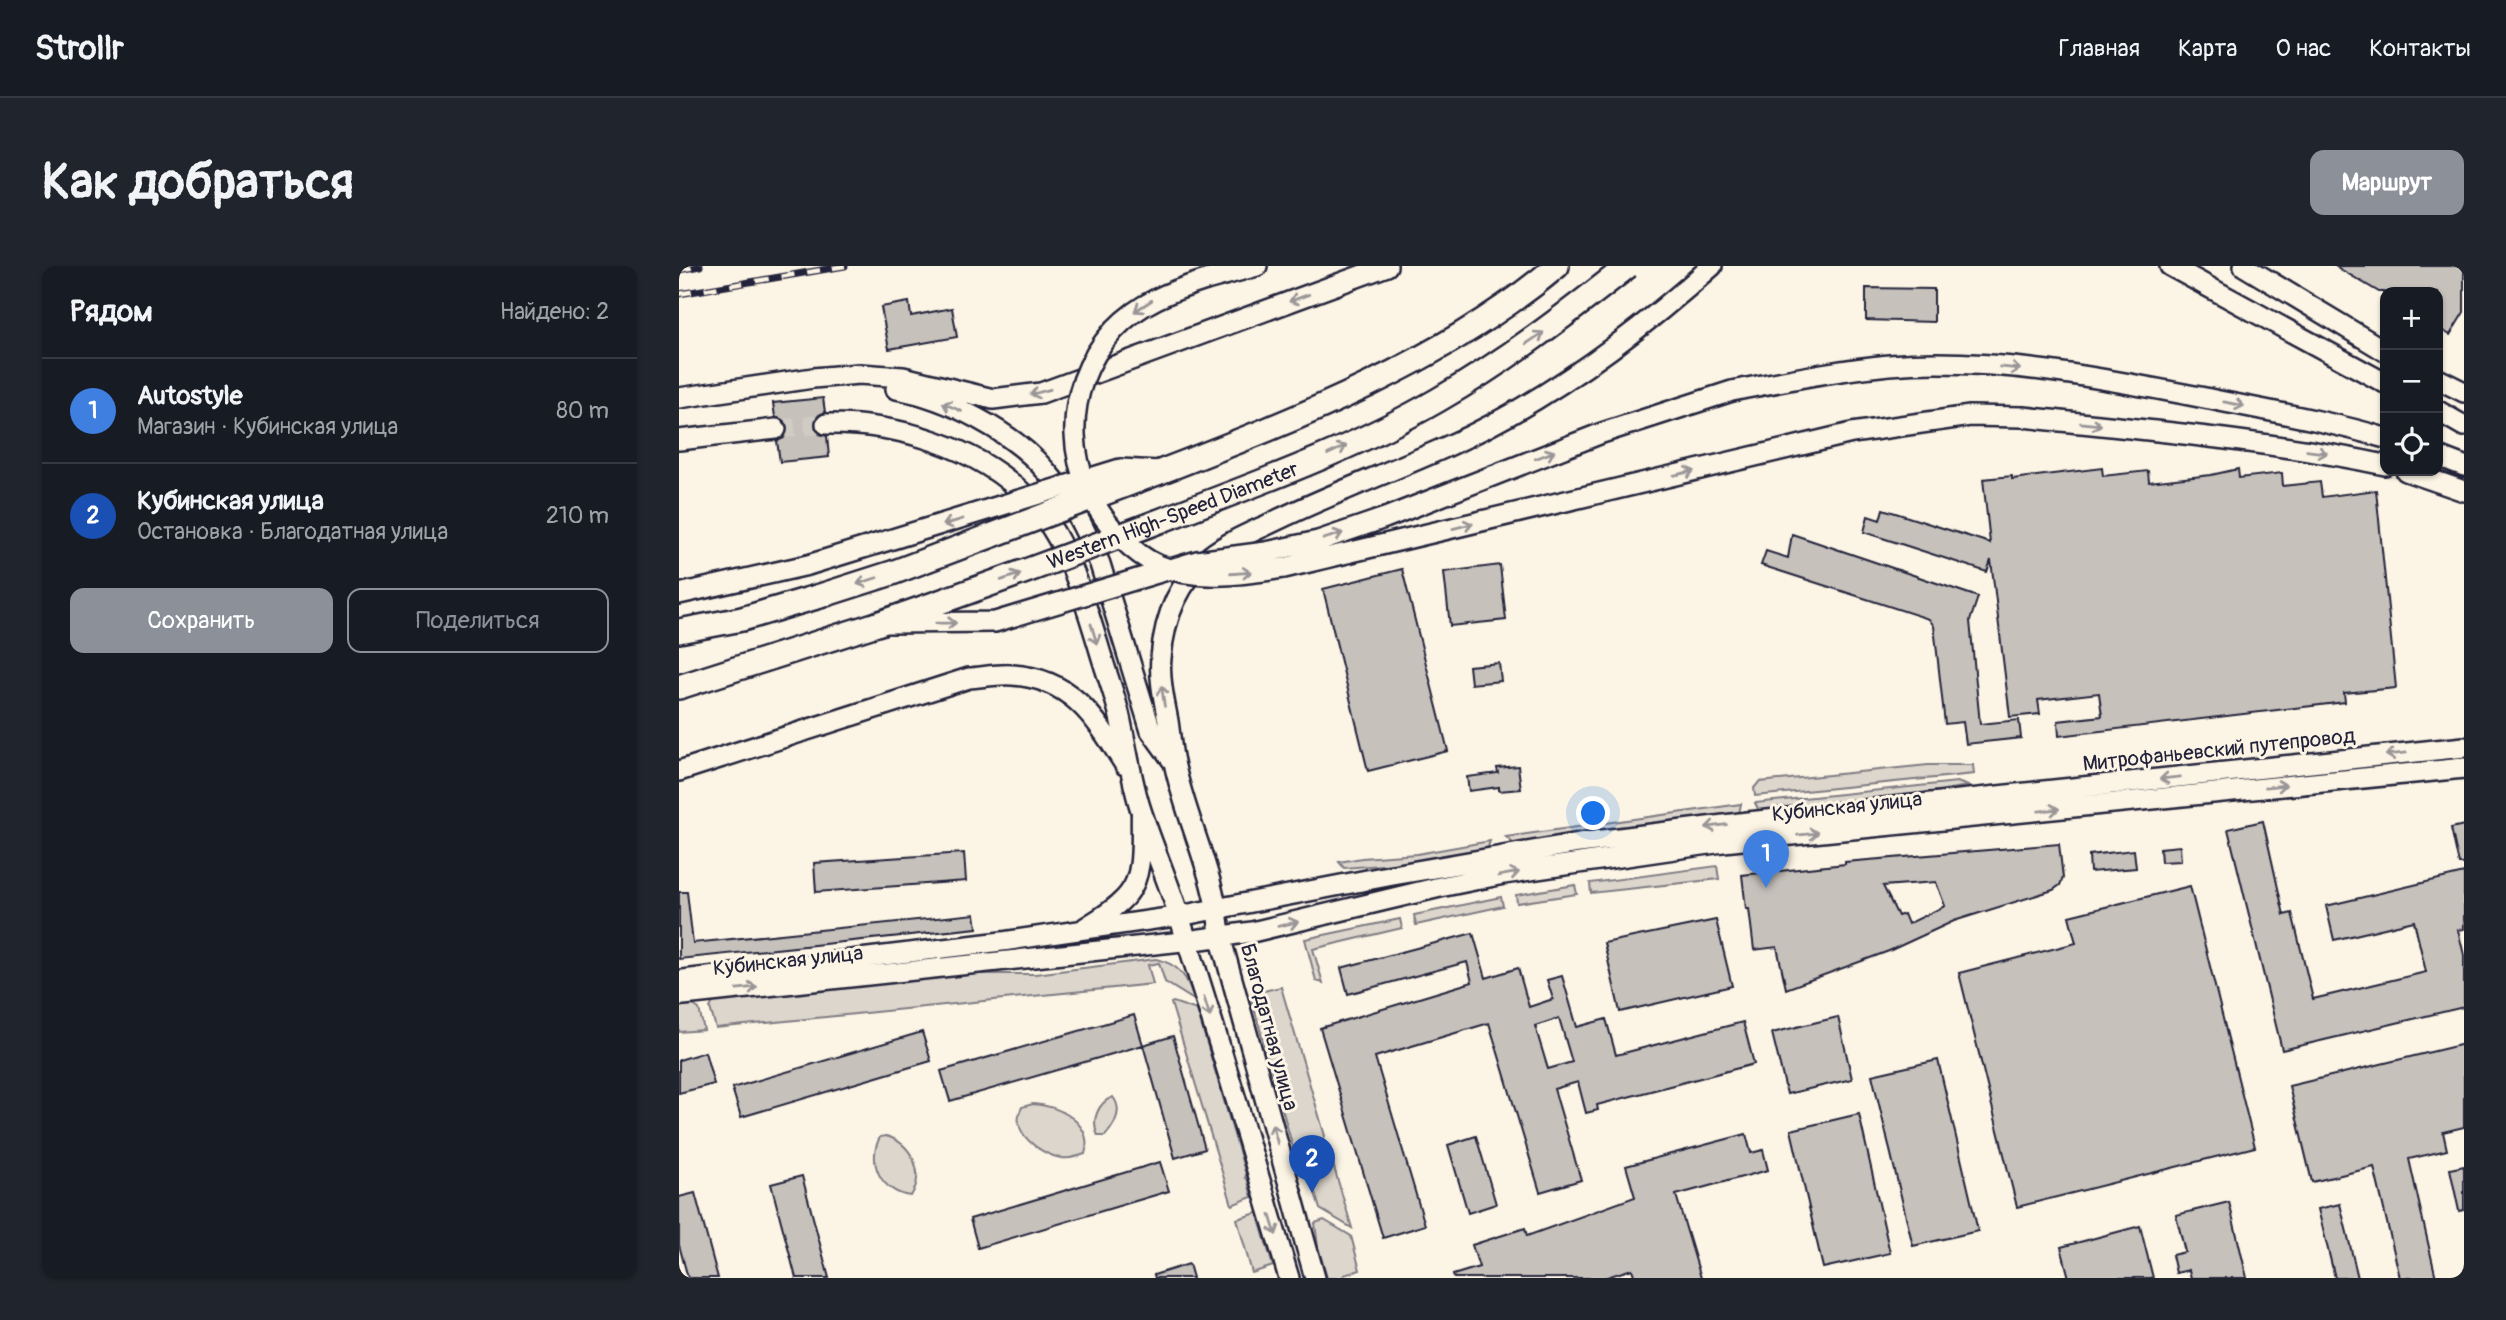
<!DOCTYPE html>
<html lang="ru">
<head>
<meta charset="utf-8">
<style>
  body { margin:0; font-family:Pangolin,sans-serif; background:#20242c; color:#f1f3f6 }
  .controls { position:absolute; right:21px; top:21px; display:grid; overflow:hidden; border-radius:14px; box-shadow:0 2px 5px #0004 }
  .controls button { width:63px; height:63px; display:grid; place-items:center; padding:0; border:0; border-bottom:2px solid #363941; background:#171b24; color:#f1f3f6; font:35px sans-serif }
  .you { position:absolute; left:915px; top:548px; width:24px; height:24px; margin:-18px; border:5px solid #fff; border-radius:50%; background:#1a73e8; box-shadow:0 0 0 10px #1a73e833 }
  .badge { display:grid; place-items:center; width:46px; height:46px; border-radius:50%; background:#8c9099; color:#fff; font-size:23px; font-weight:700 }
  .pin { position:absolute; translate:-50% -58px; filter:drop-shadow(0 2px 4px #0008) }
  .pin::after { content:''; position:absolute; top:37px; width:24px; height:21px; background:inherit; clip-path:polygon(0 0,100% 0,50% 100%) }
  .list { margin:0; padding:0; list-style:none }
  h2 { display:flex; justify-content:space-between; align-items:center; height:91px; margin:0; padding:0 28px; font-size:30px }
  h2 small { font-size:23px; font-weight:400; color:#9ea1a6 }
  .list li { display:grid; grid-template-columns:46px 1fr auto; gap:21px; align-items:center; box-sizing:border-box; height:105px; padding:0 28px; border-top:2px solid #363941 }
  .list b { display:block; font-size:26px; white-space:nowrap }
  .list p { margin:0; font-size:23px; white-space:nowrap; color:#9ea1a6 }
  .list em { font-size:23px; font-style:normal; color:#9ea1a6 }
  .actions { display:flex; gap:14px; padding:21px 28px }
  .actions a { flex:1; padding:16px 0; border:2px solid #8c9099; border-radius:14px; text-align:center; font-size:24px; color:#8c9099 }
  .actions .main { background:#8c9099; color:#fff }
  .icon { flex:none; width:38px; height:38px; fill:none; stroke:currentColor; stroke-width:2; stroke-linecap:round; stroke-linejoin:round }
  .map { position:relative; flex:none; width:1785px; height:1012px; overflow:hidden; border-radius:14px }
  header { display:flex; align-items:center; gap:42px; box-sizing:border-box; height:98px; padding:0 35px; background:#171b24; border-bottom:2px solid #363941 }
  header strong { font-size:33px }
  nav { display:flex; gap:38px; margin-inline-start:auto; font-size:24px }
  .intro { display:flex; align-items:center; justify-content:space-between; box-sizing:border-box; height:168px; padding:0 42px }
  h1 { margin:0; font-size:49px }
  .button { padding:18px 32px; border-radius:14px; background:#8c9099; color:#fff; font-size:24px; font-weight:700 }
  main { display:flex; gap:42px; padding:0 42px }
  aside { flex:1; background:#171b24; border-radius:14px; box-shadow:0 2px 5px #0004 }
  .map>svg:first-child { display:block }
  .green { fill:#dcd6cc; stroke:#7f7c84; stroke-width:2 }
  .building { fill:#c6c1bb; stroke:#22223b; stroke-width:2; fill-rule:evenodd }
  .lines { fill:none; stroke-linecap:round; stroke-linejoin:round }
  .primary-tunnel { stroke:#d0cbc3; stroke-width:19; stroke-dasharray:19 10; stroke-linecap:butt }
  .secondary-casing { stroke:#22223b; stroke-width:23 }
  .primary-casing { stroke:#22223b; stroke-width:24 }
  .highway-casing { stroke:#22223b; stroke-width:28 }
  .secondary { stroke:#fcf5e5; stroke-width:18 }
  .primary { stroke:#fcf5e5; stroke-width:19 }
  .highway { stroke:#fcf5e5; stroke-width:23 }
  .rail-casing { stroke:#22223b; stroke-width:7 }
  .rail { stroke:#fcf5e5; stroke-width:4.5; stroke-dasharray:13; stroke-linecap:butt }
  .primary-bridge-casing { stroke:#22223b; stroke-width:24; stroke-linecap:butt }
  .highway-bridge-casing { stroke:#22223b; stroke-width:28; stroke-linecap:butt }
  .primary-bridge { stroke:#fcf5e5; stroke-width:19 }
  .highway-bridge { stroke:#fcf5e5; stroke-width:23 }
  .oneway { stroke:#9a9698 }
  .labels { text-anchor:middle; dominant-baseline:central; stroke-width:6; stroke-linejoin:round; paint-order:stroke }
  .street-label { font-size:21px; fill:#22223b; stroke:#fcf5e5 }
</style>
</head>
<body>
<header>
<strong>Strollr</strong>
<nav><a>Главная</a><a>Карта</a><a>О нас</a><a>Контакты</a></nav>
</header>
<div class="intro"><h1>Как добраться</h1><a class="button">Маршрут</a></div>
<main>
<aside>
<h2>Рядом<small>Найдено: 2</small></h2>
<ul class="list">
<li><span class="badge" style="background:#3f7fe0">1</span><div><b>Autostyle</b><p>Магазин · Кубинская улица</p></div><em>80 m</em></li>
<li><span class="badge" style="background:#1a4fb4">2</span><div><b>Кубинская улица</b><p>Остановка · Благодатная улица</p></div><em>210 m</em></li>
</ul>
<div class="actions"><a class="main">Сохранить</a><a>Поделиться</a></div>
</aside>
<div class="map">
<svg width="1785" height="1012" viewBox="0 0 1785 1012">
  <rect width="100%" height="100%" fill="#fcf5e5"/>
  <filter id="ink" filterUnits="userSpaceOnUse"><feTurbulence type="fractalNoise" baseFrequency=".0143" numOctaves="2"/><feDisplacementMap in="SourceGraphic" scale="14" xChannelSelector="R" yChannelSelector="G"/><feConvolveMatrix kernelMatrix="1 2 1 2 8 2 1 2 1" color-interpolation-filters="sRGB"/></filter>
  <g filter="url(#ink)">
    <path class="green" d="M1249,499H1294L1295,508L1076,530L1075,522L1080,516Z
      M1278,516L1289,520L1223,531L1080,545L1076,537Z
      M1062,538L1060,547L835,578L827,571Z
      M811,575L808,584L740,596L665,602L660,596L683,592L738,588Z
      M1038,600L1040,613L912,627L911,617Z
      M896,619L898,628L838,637L837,629Z
      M822,631L824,640L737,659L735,649Z
      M721,653L723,662L634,683L644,717L637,715L626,673Z
      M477,693C500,698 509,711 515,734L486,716L480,697L469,699L474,718L37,762L31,742L34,736L285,708H356Z
      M602,721L646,870L629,901L620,903L571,728Z
      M494,736L518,744L567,909L566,912H568L573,931L553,939L492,737Z
      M14,739L20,743L25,764L0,766V740Z
      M434,831C444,844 436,859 426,870H419C412,855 418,837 434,831Z
      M354,838C379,839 415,857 406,888C398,891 391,893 383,892C361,889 329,865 343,841Z
      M207,870C232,877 247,906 232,930C203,927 187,897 201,871Z
      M649,881L673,962L641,943L632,913Z
      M578,947L594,1000L573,1007L558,953Z
      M645,954L672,970L681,1004L665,1009L663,1012H648L639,981L636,957Z"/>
    <path class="building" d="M1656,0H1785V46L1771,69L1759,62V26H1700Z
      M1187,22L1255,23V56L1187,54Z
      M230,36L232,50L273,42L278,71L210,83L202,41Z
      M144,132L146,146L137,151L135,158L140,168L148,170L150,191L101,196L98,175L105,172L109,162L106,155L96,151L94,137Z
      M1423,202L1424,210L1469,205L1470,216L1532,209L1559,203L1560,212L1603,207L1604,220L1641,216L1643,231L1697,224L1717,422L1665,427L1666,436L1380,470L1379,455L1423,450L1420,427L1359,434L1361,448L1331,451L1312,294L1308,306L1185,266L1189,250L1201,254L1204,243L1311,277L1304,213L1333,210V213Z
      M1113,268L1299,331L1291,355L1301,458L1340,454L1342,472L1287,478L1284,456L1266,458L1255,360L1250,353L1082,299L1087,285L1109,292Z
      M821,299L827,354L771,360L765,306Z
      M723,303L769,485L689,505L644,323Z
      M820,397L822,415L792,418L790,400Z
      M839,500L842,523L820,525V521L790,525L788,511L819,507L818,502Z
      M1584,555L1605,649L1613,647L1634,733L1747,706L1735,655L1655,674L1647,640L1785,607V663L1779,664L1785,689V741L1603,784L1549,563Z
      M1785,559V598H1780L1772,562Z
      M1380,578L1384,612L1381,619L1374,624L1275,655L1210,685L1107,723L1098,681L1075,684L1070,643H1067L1063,609L1166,598V596ZM1257,616L1266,640L1229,658L1225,648L1219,650L1204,620Z
      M1501,580L1502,595L1482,596L1481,582Z
      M1455,584L1457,602L1411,606L1410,589Z
      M285,587L287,615L137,626L135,597Z
      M1511,620L1576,881L1338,941L1280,707L1397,677L1390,650Z
      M0,626H8L14,677L296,648L298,662L0,693Z
      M1037,654L1053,720L941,746L925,677Z
      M794,667L807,712L839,702L850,741L874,733L868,714L883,710L898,761L927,753L937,789L1064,756L1075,798L918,839L919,844L907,847L899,816L875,823L902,914L861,926L810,757L696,791L746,959L704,972L641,762L793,716L788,696L669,728L662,702ZM880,752L893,796L869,803L856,760Z
      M455,749L464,779L271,835L262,805Z
      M1159,751L1173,813L1108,828L1093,767Z
      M243,766L252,795L62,851L53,822Z
      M494,770L526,883L496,892L464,779Z
      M1785,778V861L1764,866L1768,884L1730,893L1757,1012H1721L1695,901L1633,916L1610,820Z
      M26,786L35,818L0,827V794Z
      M1259,794L1299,965L1234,980L1193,809Z
      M1180,848L1211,987L1144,1002L1112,864Z
      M1067,868L1072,887L1084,884L1089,904L997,929L1022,1012H956L953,1003L925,1012H775L774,1009L800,1001L793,979L846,962L848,970L956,931L947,900Z
      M797,870L817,938L789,947L769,879Z
      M481,896L490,925L299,982L291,953Z
      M1785,900V944L1780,945L1771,903Z
      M123,910L150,1012H117L92,918Z
      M16,927L39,1012H9L0,979V931Z
      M1550,936L1568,1012H1512L1510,1004L1497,1007L1493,989L1506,986L1497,949Z
      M1661,938L1679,1012H1656L1639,943Z
      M1461,960L1474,1012H1390L1382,981Z
      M510,998L514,1012H476L475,1009Z"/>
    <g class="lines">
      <path class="primary-tunnel" d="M97,163L147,158"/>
      <g class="secondary-casing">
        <path id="secondary" d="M405,662C420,652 438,642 449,628C466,608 461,571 462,546
          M0,714L327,675L500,650
          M0,730L508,675"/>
      </g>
      <g class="primary-casing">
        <path id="primary" d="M1491,0L1706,117
          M1565,0L1706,85
          M527,14L578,0
          M1759,113L1785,126
          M217,123C268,132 333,165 367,205C391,232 407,265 421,298L472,465L493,494
          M1053,125C1105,115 1157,104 1210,99C1314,90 1429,113 1531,133C1590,145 1649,155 1706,172
          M0,132L134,112L180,108L224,111L314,133L362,127L708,0
          M1759,145L1785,160
          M1344,151C1465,164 1587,174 1706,199
          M147,158C219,157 298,180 350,233C391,275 407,340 424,395C430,415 438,435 442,456C448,484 452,511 460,538C472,577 489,614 501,653C540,772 574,892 610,1012
          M0,174L97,163
          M1759,190L1785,200
          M1727,205L1785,225
          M0,328L129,299
          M0,505L290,412C304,411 319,408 333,409C393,412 417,453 446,499
          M500,650L714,609L900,577L1069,556L1785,481
          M508,675L573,666L761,621L825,608L1044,576L1785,502
          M636,1012L541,670C537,610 507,555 495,496C492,483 491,468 489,455C485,434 480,412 482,392C485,352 499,316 531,290C549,276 571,267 592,257C649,229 709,207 767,181C865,137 953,72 1033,0"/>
      </g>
      <g class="highway-casing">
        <path id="highway" d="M481,206C620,152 763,97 878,0
          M0,365L63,353L141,330
          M0,421L198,358"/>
      </g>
      <use href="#secondary" class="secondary"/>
      <use href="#primary" class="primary"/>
      <use href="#highway" class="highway"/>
      <g class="rail-casing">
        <path id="rail" d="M0,4L21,0
          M0,28L166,0"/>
      </g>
      <use href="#rail" class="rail"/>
      <g class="primary-bridge-casing">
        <path id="primary-bridge" d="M527,14C492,25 460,37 435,64C379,125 385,213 441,271C452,282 465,293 479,299C518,316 565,308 605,302L1173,167L1291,150L1344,151
          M129,299L441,203L480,205
          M210,357L316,356L518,295L587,286L639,275L706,252L923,167L1053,125"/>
      </g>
      <g class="highway-bridge-casing">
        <g id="highway-bridge">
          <path d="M141,330L213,307L481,206"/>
          <path id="s1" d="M198,358C305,321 411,282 517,241C599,210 683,178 759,134C827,95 888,48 949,0"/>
        </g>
      </g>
      <use href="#primary-bridge" class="primary-bridge"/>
      <use href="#highway-bridge" class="highway-bridge"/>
    </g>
    <defs><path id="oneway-shaft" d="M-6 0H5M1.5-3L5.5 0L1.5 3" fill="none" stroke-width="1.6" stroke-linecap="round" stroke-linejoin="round" transform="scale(1.75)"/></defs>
    <g class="oneway">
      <use href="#oneway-shaft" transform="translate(620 32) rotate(160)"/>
      <use href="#oneway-shaft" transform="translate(464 40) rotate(147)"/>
      <use href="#oneway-shaft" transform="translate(856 72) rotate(-34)"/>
      <use href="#oneway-shaft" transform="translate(1331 102) rotate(6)"/>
      <use href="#oneway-shaft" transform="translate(361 126) rotate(165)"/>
      <use href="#oneway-shaft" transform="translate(1555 138) rotate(11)"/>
      <use href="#oneway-shaft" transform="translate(273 141) rotate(-156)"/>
      <use href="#oneway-shaft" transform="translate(1412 158) rotate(6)"/>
      <use href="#oneway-shaft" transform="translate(658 184) rotate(-25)"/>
      <use href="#oneway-shaft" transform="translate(1638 186) rotate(8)"/>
      <use href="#oneway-shaft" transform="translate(866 189) rotate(-21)"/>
      <use href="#oneway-shaft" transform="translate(1005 207) rotate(-13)"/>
      <use href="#oneway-shaft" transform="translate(274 256) rotate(163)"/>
      <use href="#oneway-shaft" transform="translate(784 260) rotate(-14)"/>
      <use href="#oneway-shaft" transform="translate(654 270) rotate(-18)"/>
      <use href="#oneway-shaft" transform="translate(562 307) rotate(-4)"/>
      <use href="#oneway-shaft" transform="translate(332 311) rotate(-19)"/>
      <use href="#oneway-shaft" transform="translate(188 315) rotate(162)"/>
      <use href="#oneway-shaft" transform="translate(267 357) rotate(-1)"/>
      <use href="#oneway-shaft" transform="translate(415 368) rotate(73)"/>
      <use href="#oneway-shaft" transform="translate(484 430) rotate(-98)"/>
      <use href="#oneway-shaft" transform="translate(1717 488) rotate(174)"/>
      <use href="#oneway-shaft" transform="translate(1491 512) rotate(174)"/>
      <use href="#oneway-shaft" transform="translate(1597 520) rotate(-6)"/>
      <use href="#oneway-shaft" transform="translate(1370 544) rotate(-6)"/>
      <use href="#oneway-shaft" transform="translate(1037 560) rotate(173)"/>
      <use href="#oneway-shaft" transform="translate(1129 568) rotate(-6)"/>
      <use href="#oneway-shaft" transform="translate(830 608) rotate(-10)"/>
      <use href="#oneway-shaft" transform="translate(609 658) rotate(-13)"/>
      <use href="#oneway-shaft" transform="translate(68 722) rotate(-6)"/>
      <use href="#oneway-shaft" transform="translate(528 741) rotate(73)"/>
      <use href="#oneway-shaft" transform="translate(596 868) rotate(-105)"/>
      <use href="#oneway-shaft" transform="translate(594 959) rotate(73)"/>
    </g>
  </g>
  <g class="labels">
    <g class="street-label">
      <text stroke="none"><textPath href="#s1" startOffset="315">Western High-Speed Diameter</textPath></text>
      <text transform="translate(1540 484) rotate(-6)">Митрофаньевский путепровод</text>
      <text transform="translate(1168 541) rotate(-6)">Кубинская улица</text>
      <text transform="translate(109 695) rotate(-6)">Кубинская улица</text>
      <text transform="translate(590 761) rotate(75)">Благодатная улица</text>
    </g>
  </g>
</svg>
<div class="controls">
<button>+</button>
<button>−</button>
<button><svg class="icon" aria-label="locate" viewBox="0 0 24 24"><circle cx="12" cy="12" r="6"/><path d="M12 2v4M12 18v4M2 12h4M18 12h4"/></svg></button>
</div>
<div class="you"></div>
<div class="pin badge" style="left:1087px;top:622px;background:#3f7fe0">1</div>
<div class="pin badge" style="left:633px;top:927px;background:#1a4fb4">2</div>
</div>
</main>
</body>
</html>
